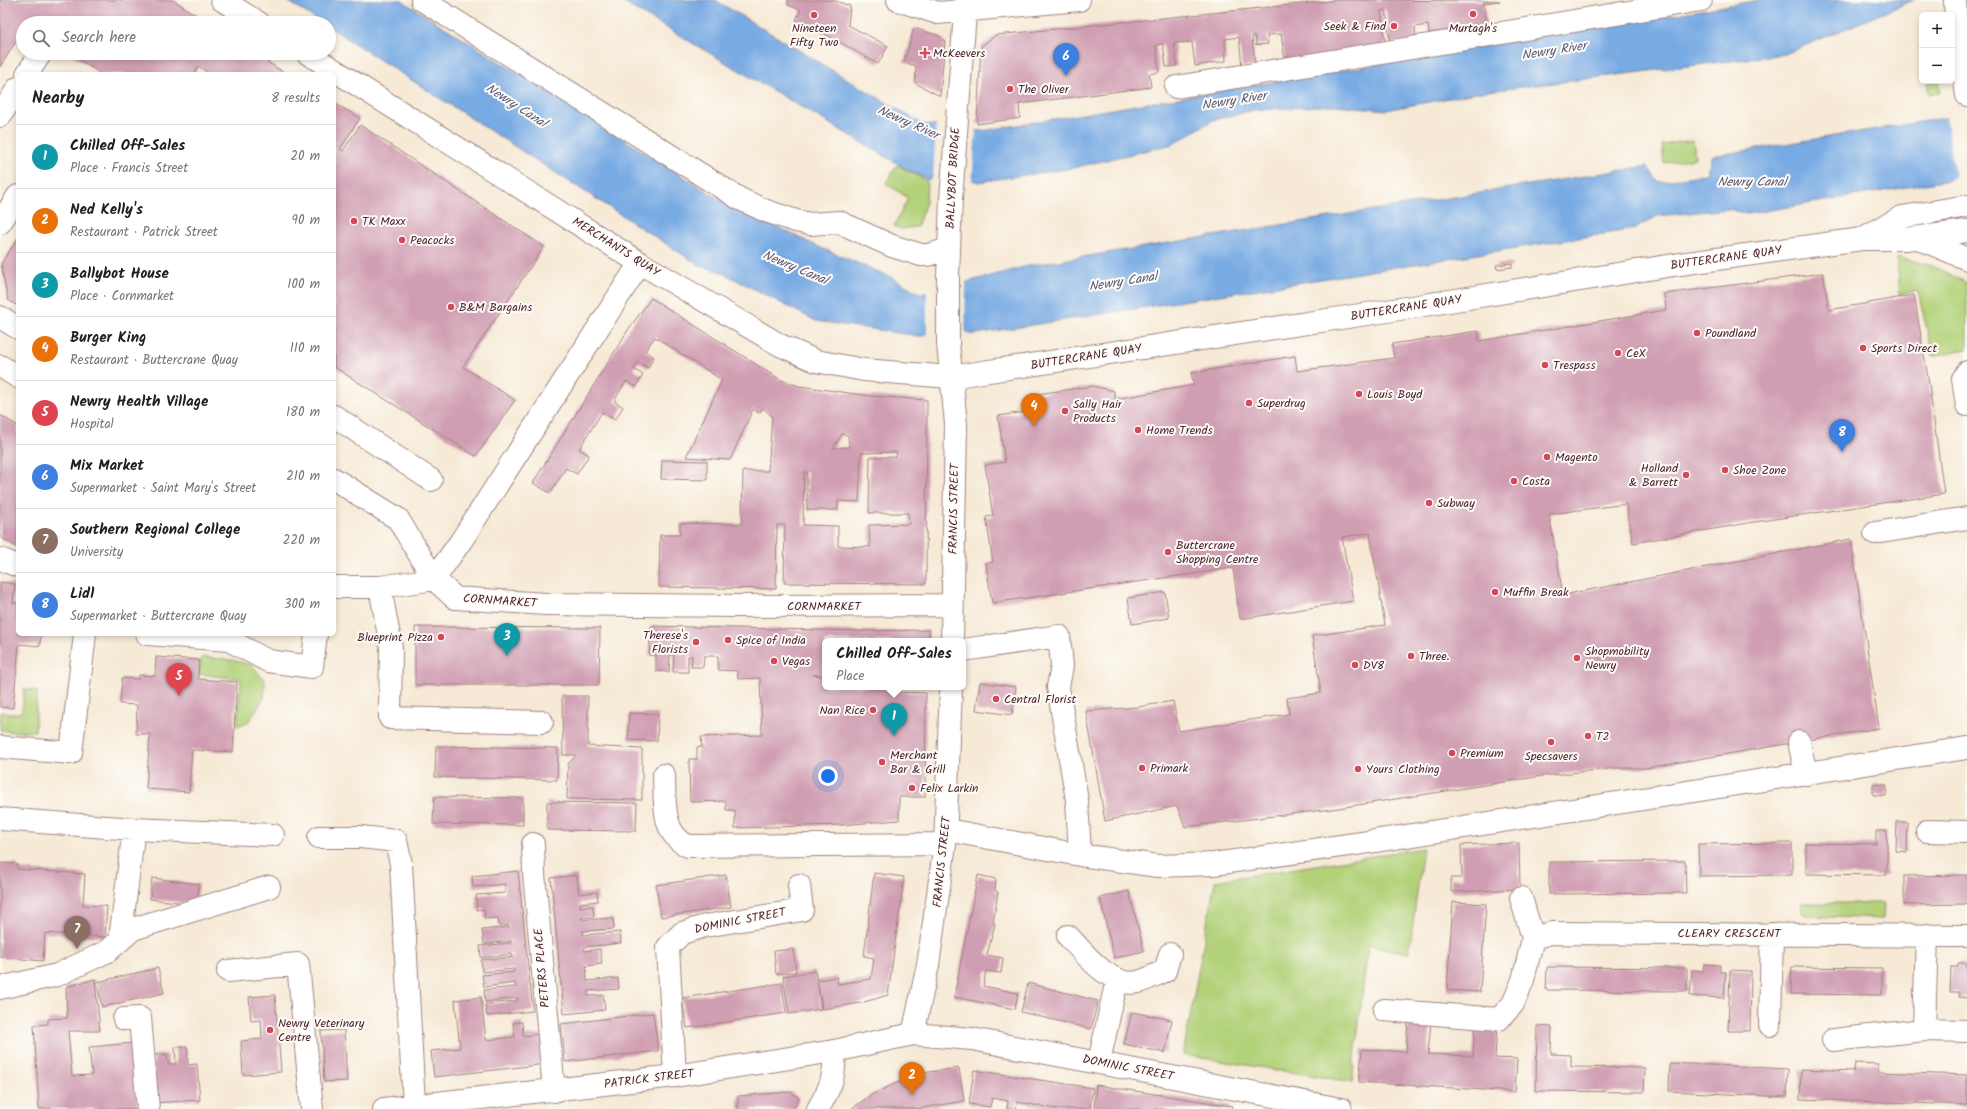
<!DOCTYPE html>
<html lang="en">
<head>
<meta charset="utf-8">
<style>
	body { margin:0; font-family:Kalam,sans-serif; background:#f2f2f2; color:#202124 }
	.controls { position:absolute; right:12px; top:12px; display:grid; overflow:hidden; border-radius:6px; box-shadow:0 2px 6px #0003 }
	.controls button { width:36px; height:36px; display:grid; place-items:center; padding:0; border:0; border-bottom:1px solid #e0e0e0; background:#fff; color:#202124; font:20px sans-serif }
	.you { position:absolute; left:828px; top:776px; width:14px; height:14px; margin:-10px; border:3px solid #fff; border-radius:50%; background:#1a73e8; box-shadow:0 0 0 6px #1a73e833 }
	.badge { display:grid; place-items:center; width:26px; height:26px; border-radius:50%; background:#111827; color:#fff; font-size:13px; font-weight:700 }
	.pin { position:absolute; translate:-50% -33px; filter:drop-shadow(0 1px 2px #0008) }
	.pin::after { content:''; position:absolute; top:21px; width:14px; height:12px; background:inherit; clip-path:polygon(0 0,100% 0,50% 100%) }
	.popup { position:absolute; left:822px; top:638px; width:144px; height:52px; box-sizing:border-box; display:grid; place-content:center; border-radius:6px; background:#fff; filter:drop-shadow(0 1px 3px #0005); font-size:13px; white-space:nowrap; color:#757577 }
	.popup b { font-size:15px; color:#202124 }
	.popup::after { content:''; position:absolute; left:50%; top:100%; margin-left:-8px; border:8px solid transparent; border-top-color:#fff }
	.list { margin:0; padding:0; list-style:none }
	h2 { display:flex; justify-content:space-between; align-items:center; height:52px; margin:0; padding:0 16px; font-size:17px }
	h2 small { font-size:13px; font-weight:400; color:#757577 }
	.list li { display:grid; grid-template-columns:26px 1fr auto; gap:12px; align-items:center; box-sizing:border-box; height:64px; padding:0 16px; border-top:1px solid #e0e0e0 }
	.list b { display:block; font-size:15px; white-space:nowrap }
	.list p { margin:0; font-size:13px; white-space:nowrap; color:#757577 }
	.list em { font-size:13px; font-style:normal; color:#757577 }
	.icon { flex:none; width:22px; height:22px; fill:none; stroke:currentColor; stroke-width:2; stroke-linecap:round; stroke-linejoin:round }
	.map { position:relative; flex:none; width:1967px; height:1109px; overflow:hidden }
	.search { position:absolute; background:#fff; box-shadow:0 2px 6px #0003; left:16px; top:16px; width:320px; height:44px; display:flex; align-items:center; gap:10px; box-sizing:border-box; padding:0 14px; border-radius:22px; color:#757577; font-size:15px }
	.panel { position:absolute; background:#fff; box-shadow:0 2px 6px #0003; left:16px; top:72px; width:320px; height:564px; border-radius:6px }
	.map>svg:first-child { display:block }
</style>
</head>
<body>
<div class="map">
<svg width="1967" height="1109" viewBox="0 0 1967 1109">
	<rect width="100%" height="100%" fill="#fdfcf7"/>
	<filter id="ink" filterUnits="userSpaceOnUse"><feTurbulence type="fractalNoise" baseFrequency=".025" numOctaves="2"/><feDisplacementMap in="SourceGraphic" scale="8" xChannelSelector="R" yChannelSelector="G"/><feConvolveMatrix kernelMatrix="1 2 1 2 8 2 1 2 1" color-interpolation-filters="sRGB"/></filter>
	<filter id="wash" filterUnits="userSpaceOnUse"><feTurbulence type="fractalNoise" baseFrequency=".012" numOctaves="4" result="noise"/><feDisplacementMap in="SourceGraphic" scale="16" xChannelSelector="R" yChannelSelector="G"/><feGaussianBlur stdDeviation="0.9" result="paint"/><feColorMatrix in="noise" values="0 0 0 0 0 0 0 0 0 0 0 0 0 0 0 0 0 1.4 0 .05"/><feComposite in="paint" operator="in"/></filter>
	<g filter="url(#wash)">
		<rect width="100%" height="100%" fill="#f6e9d5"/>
		<path fill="#b2d179" stroke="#7e7852" d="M1927,81h12l1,12 -11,1z
			M1693,140l2,18 -31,5 -2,-18z
			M897,165l30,16 -1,21 -9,25 -16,2 -7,-3 14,-28 -22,-15z
			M1897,257l35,9 35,17v66l-34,7 -15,-65 -18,3z
			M202,657l30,3 20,5 13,16 -1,17 -16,24 -11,4 4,-47 -43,-5z
			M24,689l13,2 -2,40 -21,1 -14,-2v-18l12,2 10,-2z
			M1423,848l-14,105 -41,-8 -16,137 -169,-27 32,-174z
			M1800,903h84l-1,16 -76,-3 -5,-3z"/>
		<path fill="#78aae3" stroke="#616487" d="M286,0h115l318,199 100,48 72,30 30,17 111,-29 615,-99 11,16 48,-8 6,-18 232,-38 10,-1 1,62 -208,35 -19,-5 -71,7 -22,13 -659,105 -57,2 -103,-15 -95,-49 -22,-7 -370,-238v-4h-7z
			M619,0h96l207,124 60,7 778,-131h154l-129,54 -304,38 -95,18 -50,-5 -82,5 -41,10 -40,24 -100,24 -95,14 -39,-14 -10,12 -17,-8z"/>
		<path fill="#f6e9d5" d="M1967,113v67l-26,3 14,-6 -9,-62z
			M936,124l40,4 -4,54 -33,-12 -6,9z
			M966,279l-1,52 6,5 -48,2 4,-4v-44z"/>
		<g id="blocks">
			<path fill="#d09eb2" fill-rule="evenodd" d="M0,0h173l35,23h-185v7l-23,37z
				M788,0h45l17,6 -2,19 40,21 -10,18 -56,-32 -26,-12 5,-10 -13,-5z
				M1340,0l160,1 -16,2 3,22 -58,8 -1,-8 -13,2 1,14 -26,2 -4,-33 -5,1 5,39 -101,11 -4,-27 -14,1 1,9 -12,1 -1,-9h-3l3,30 -13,1 -3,-30 -14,2 1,22 -31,5 -3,-24 -18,1 3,23 -11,1 -3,-23 -7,1 3,27 -10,2 2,13 -132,17 1,14 -43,6 4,-78 15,-11z
				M914,28l26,8 5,6 -5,54 -25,-13 1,-17 -12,-4z
				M69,53h184l33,21h-77l-10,-8 -5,8h-93z
				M334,103l26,15 -20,31 3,2 17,-26 184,122 -81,120 52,33 -39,56 -142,-89z
				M18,238v68l-10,-6 -7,-36z
				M1512,263v4l-15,2 -1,-4z
				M1823,273l6,37 85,-15 15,89 15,110 -190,28 -121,21 -7,-39 -77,10 14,81 288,-56 28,189 -233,40h-30l-74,8 -210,33 -147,18 -8,-21 -72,15 -19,-110 52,-4 35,-6 6,30 110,-17 -2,-16 34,-5 -9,-57 73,-11 -15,-92 -28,4 11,64 -113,18 -7,-51 -241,35 -6,-40 7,-1 -7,-45 7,-1 -8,-51 20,-3 -7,-46 34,-5 -2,-16 63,-9 21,5 1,8 79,-14 -3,-12 104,-17 2,15 97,-13 -2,-14 86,-13 1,10 187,-31 -2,-16z
				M651,298l130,82 18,6 71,10 57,4 -1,184 -142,-1 1,-58h-8l-1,64 -117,-2 1,-52h20v-12l62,1 1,-53h25l4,-55 -9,-8 -4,5 -6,-4 -23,51 -44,-3 36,-77 -67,-43 -10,14 9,6 -6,11 -10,-6 -4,7 9,6 -7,12 -10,-6 -12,20 9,6 -8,13 -13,-8 -23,37 10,6 -12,19 -11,-6 -16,25 -17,-10 95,-153zM842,434l6,1 1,12 -16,1zM897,452l-1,5h-26l-1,56h39l1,11 -40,1 1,22 -32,-1v-20l-35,-1 1,-53h3v38h31v-9l21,1 2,-49z
				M0,415l18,11v122l-18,-11z
				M662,460l45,1v19l-46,-1z
				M0,582l15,2 -2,19h5v31h23l-1,12 -21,-2 -6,64 -13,-1z
				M1165,592l4,26 -37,6 -4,-26z
				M651,626l209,5 69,-1v11h-104v34h-12l12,2v10h70v5l31,1 -1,104h-26v23l-58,5 -106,3v-18h-9v-9l-36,1 -1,-43h8v-12h5l-1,-10 61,-2 -2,-57 -22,1 -1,-8 -19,-1v-14h-14l-1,11h-12l1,-11h-4v16h-15l1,-18h-4l-1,18 -13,-1v-16h-7z
				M415,627l185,1 -1,57h-184z
				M156,657l43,3 -1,19 39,3 -4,70 -41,-2 -3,42 -43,-3 4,-55h-14l1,-29 -17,-1 2,-26 17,1v-4l16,1z
				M980,682l36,5 -4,28 -36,-5z
				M562,696h26v50l54,3v51l-75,-1 1,-35 8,-9h-13z
				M629,713l29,1 -1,27 -29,-1z
				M436,746l122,2 -1,32 -122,-3z
				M1873,784l14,1 -1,11 -13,-1z
				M434,797l89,1v27l-90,-1z
				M547,802l90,1 -1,28 -89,-1z
				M1897,822h11l-1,30 -11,-1z
				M1876,831h11v44l-81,-1v-31l70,1z
				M1519,843l1,46 -69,3v-14h11l-1,-33z
				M1792,843v32l-93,1 -1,-32z
				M1685,861l1,32 -137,1v-32z
				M0,863l17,1v5l68,5 -2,31 24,1 -2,31 -60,-4 -2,28 -43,-4z
				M518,871l15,140 -46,5 -2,-12 32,-3v-3l-32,4 -1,-12 32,-3 -1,-4 -31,4 -2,-12 32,-3v-3l-32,3 -1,-12 32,-3 -1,-3 -31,4 -1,-12 31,-3v-2l-27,3 -2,-14 27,-3 -1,-2 -9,1 -1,-8 -13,1 -1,-10 -7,1 -1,-15 29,-2v-9l-32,3 -1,-11z
				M874,873l30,4 -16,118 -27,8 -39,6 -4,-29 19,-3 1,7 33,-5 3,-21 -10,-2z
				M577,875l2,19 18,-2 1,9 -18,2v4l13,-1 1,11 -13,1 1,2 31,-2 1,11 -31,2v4l37,-3 1,11 -37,4v4l16,-2 2,15 -16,2 1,15 31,-3 1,11 -31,2v5l15,-1 2,15 -41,4 -13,-136z
				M726,875l5,32 -70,10 -5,-32z
				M978,875l18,4 -1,12 3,1 -5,31 2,1 -8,31 16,3 -2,15 -15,-2 -3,15 35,7 -3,16 -61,-12z
				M1967,875v29l-63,1v-29z
				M152,878l47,6 -2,20 -47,-5z
				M1129,891l15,60 -30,7 -14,-60z
				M1453,902l33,2 -6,88 -33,-2z
				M793,949l3,23 -20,2 -2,-23z
				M1958,963h9v35l-8,-1v-5h-9l1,-25h7z
				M1704,964l16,1v7h6l-2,26 -34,-2 2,-26 11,1z
				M1547,967l140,1v23l-141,-1z
				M1792,967l90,1v27l-91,-1z
				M158,968l6,25 -62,14 -5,-25z
				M1730,970l21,1 -1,60h-22z
				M815,971l6,38 -32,5 -6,-38z
				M95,979l5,52h-32l4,45 20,-1 -3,-28 44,-4 5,66h-99l-5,-84 14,-1v-5l19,-1 -1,-31z
				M782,983l4,30 -99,15 -5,-30z
				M1028,983l70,18 -7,28 -70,-17z
				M275,995l6,77 -38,3 -2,-34 21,-2 -1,-19 -10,1 -2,-24z
				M481,997l5,43 29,-3 -2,-14 9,-1 1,14 19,-2 4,30 -112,13 -3,-26 29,-3 -5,-48z
				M1132,1012l40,8 -7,33 -41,-9z
				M653,1013l5,38 -93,11 -4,-38z
				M1408,1021l23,1 -3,32 45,2 2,-30 22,2 -2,30 22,1 -2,33 -156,-10 3,-33 44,3z
				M1537,1026l15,1 -1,27 20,1v12l74,1 -1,24 -108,-1z
				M344,1030l3,51 -23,1 -3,-51z
				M175,1047h12l1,18 9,-1 3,36 -48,3 2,-48 13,-1 1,10h8z
				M1670,1063l118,6 -1,28 -118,-6z
				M1855,1063l23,1v8l89,3v30l-167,-6 1,-30 53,2z
				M959,1068l5,33 -47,8h-66l20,-14 21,-10 30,-12z
				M974,1070l119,18 -3,21h-33l-40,-7 -1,7h-9l1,-8 -16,-3 -2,9 -21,-3z
				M1096,1085l136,21 -1,3h-137z
				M791,1092l8,6 -5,11h-56v-13z"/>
		</g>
	</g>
	<g filter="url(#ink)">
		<use href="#blocks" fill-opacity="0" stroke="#a08480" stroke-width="1"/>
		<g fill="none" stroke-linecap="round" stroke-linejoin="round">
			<defs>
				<path id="minor" d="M422,0l318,199 26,12 30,10 14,3 29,-2 53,24 29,9h7l21,-6
					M898,0l40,13 141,-13
					M27,74l14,-21
					M1176,87l525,-87
					M0,116l18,-28
					M0,223l18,-27
					M640,263l-179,278 -27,38 21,19 91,6 191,2 214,-1
					M0,317l18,11
					M0,366l18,11
					M1967,372l-4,7 4,26
					M334,416l97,64
					M334,479l64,40 36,60 -54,8h-46
					M1875,533l92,-15
					M0,559l18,7
					M380,587l11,60 -1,71 152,4
					M147,634l82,6 39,21 44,6 4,-33
					M952,641l4,-217 -8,-80v-68l3,-77 15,-199
					M963,650l96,-14 3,30 -4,21 19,113 3,55
					M1799,742l7,32
					M0,747l71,6 14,-119
					M664,775c1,25 -3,59 24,71l257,-2
					M0,819l134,10
					M947,830l133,25 78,11 56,-2 148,-21 605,-95
					M1927,831l40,1
					M319,837h42l35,4 5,23 13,241
					M533,844l1,30 20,217
					M1068,936c16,17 43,52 70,46 9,-2 18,-8 27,-11l5,-17
					M1533,938l18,-5 416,3
					M120,940l14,-111 139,6
					M228,971l70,-7 14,145
					M0,988l57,-13 51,-24 25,-22 136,-42
					M1384,1010l115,9 14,-15 10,-24 10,-42 -12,-40
					M124,1019l16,-1 8,91
					M1770,1025l2,-91
					M1924,1030l3,-95
					M913,1034l15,-69 17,-121 6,-157
					M1833,1040l91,-10 43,1
					M1099,1062l18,-83
					M675,1076l-7,-129 14,-14 23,-7 97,-16 -3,-25
					M818,1109c12,-21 18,-33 16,-58"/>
				<path id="major" d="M222,0l37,23
					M1955,0l1,24 11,71
					M307,53l333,210 140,82 36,16 48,9 86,7 437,-66 293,-47 182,-25h44l61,-8
					M1863,238l39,-21 65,-11
					M1918,238l49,21
					M384,1109l291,-33 159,-25 79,-17 59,5 369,70"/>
			</defs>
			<use href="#minor" stroke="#a08480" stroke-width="24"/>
			<use href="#major" stroke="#a08480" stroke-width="24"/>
			<use href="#minor" stroke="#fff" stroke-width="22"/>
			<use href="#major" stroke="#fff" stroke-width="22"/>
		</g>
	</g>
	<g fill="#d1495b" stroke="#fdfcf7" stroke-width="1.5">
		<circle cx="1473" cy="14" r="4"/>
		<circle cx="814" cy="15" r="4"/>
		<circle cx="1394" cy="26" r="4"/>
		<path d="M923 47h4v4h4v4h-4v4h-4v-4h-4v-4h4z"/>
		<circle cx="1010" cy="89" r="4"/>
		<circle cx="354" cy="221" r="4"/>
		<circle cx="402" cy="240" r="4"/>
		<circle cx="451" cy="307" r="4"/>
		<circle cx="1697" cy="333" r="4"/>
		<circle cx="1863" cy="348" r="4"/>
		<circle cx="1618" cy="353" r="4"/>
		<circle cx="1545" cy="365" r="4"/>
		<circle cx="1359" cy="394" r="4"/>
		<circle cx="1249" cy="403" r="4"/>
		<circle cx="1065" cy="411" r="4"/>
		<circle cx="1138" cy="430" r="4"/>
		<circle cx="1547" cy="457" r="4"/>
		<circle cx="1725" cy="470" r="4"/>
		<circle cx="1686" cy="475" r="4"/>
		<circle cx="1514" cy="481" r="4"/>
		<circle cx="1429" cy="503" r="4"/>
		<circle cx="1168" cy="552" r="4"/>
		<circle cx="1495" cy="592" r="4"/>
		<circle cx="441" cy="637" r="4"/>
		<circle cx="728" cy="640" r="4"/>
		<circle cx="696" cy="642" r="4"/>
		<circle cx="1411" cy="656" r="4"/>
		<circle cx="1577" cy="658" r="4"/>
		<circle cx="774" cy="661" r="4"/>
		<circle cx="1355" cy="665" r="4"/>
		<circle cx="996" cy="699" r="4"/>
		<circle cx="873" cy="710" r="4"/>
		<circle cx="1588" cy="736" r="4"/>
		<circle cx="1551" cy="742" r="4"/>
		<circle cx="1452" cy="753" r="4"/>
		<circle cx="882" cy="762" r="4"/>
		<circle cx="1142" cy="768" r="4"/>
		<circle cx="1358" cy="769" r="4"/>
		<circle cx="912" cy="788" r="4"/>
		<circle cx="270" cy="1030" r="4"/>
	</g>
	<g text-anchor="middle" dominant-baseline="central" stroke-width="4" stroke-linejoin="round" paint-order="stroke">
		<g font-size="12" fill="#4a1f2b" stroke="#fdfcf7" text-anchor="start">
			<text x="1386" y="26" text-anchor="end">Seek &amp; Find</text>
			<text x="814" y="28" text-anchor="middle">Nineteen<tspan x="814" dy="14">Fifty Two</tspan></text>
			<text x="1473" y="28" text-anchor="middle">Murtagh's</text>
			<text x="933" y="53">McKeevers</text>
			<text x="1018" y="89">The Oliver</text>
			<text x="362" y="221">TK Maxx</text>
			<text x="410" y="240">Peacocks</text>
			<text x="459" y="307">B&amp;M Bargains</text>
			<text x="1705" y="333">Poundland</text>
			<text x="1871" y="348">Sports Direct</text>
			<text x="1626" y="353">CeX</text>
			<text x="1553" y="365">Trespass</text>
			<text x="1367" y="394">Louis Boyd</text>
			<text x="1257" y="403">Superdrug</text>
			<text x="1073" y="404">Sally Hair<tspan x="1073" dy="14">Products</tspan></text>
			<text x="1146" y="430">Home Trends</text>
			<text x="1555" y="457">Magento</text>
			<text x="1678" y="468" text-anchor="end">Holland<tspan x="1678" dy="14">&amp; Barrett</tspan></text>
			<text x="1733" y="470">Shoe Zone</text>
			<text x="1522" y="481">Costa</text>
			<text x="1437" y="503">Subway</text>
			<text x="1176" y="545">Buttercrane<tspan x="1176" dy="14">Shopping Centre</tspan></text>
			<text x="1503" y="592">Muffin Break</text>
			<text x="688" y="635" text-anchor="end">Therese's<tspan x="688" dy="14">Florists</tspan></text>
			<text x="433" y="637" text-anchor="end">Blueprint Pizza</text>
			<text x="736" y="640">Spice of India</text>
			<text x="1585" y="651">Shopmobility<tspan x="1585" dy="14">Newry</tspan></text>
			<text x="1419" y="656">Three.</text>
			<text x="782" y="661">Vegas</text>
			<text x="1363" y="665">DV8</text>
			<text x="1004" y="699">Central Florist</text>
			<text x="865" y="710" text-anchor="end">Nan Rice</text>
			<text x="1596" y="736">T2</text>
			<text x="1460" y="753">Premium</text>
			<text x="890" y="755">Merchant<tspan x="890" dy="14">Bar &amp; Grill</tspan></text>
			<text x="1551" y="756" text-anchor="middle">Specsavers</text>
			<text x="1150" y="768">Primark</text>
			<text x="1366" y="769">Yours Clothing</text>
			<text x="920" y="788">Felix Larkin</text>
			<text x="278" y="1023">Newry Veterinary<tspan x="278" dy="14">Centre</tspan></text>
		</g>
		<g font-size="12" fill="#4a1f2b" stroke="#fdfcf7">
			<text transform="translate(953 178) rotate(-87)">BALLYBOT BRIDGE</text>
			<text transform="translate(616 247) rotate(32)">MERCHANTS QUAY</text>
			<text transform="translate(1726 258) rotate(-8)">BUTTERCRANE QUAY</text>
			<text transform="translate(1406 308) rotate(-9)">BUTTERCRANE QUAY</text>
			<text transform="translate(1086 357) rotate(-9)">BUTTERCRANE QUAY</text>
			<text transform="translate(954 509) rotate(-89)">FRANCIS STREET</text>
			<text transform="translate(500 601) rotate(4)">CORNMARKET</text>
			<text x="824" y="606">CORNMARKET</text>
			<text transform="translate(942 862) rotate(-84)">FRANCIS STREET</text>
			<text transform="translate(740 921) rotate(-11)">DOMINIC STREET</text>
			<text x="1729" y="933">CLEARY CRESCENT</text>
			<text transform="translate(542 968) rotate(-95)">PETERS PLACE</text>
			<text transform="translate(1128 1068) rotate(11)">DOMINIC STREET</text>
			<text transform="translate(649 1079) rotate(-7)">PATRICK STREET</text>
		</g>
		<g font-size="13" font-style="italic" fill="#5c5775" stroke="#fdfcf7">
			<text transform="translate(1554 51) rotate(-9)">Newry River</text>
			<text transform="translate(1234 101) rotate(-9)">Newry River</text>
			<text transform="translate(516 106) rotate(33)">Newry Canal</text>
			<text transform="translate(908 123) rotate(24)">Newry River</text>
			<text x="1752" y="182">Newry Canal</text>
			<text transform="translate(795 268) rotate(23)">Newry Canal</text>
			<text transform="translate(1123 282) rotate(-9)">Newry Canal</text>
		</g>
	</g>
</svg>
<div class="controls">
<button>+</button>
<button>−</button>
</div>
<div class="you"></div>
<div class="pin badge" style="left:894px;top:736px;background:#0f9aa8">1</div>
<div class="popup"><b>Chilled Off-Sales</b>Place</div>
<div class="pin badge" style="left:912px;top:1095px;background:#e8710a">2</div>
<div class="pin badge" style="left:507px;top:656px;background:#0f9aa8">3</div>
<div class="pin badge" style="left:1034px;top:426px;background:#e8710a">4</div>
<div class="pin badge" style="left:179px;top:696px;background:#e0444e">5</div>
<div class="pin badge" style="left:1066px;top:76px;background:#3f7fe0">6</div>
<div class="pin badge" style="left:77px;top:949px;background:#8d6e63">7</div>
<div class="pin badge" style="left:1842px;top:452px;background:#3f7fe0">8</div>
<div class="search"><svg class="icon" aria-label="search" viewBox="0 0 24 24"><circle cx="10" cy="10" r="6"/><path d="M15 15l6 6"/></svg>Search here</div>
<section class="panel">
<h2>Nearby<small>8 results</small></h2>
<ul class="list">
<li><span class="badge" style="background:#0f9aa8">1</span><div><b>Chilled Off-Sales</b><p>Place · Francis Street</p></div><em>20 m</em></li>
<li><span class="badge" style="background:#e8710a">2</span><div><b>Ned Kelly's</b><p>Restaurant · Patrick Street</p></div><em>90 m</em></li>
<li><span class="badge" style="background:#0f9aa8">3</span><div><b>Ballybot House</b><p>Place · Cornmarket</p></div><em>100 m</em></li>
<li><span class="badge" style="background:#e8710a">4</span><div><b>Burger King</b><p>Restaurant · Buttercrane Quay</p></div><em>110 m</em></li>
<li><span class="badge" style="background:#e0444e">5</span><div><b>Newry Health Village</b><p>Hospital</p></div><em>180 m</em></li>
<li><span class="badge" style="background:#3f7fe0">6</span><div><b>Mix Market</b><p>Supermarket · Saint Mary's Street</p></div><em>210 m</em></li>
<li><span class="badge" style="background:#8d6e63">7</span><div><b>Southern Regional College</b><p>University</p></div><em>220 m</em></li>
<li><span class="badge" style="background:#3f7fe0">8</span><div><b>Lidl</b><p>Supermarket · Buttercrane Quay</p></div><em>300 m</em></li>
</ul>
</section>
</div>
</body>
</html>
